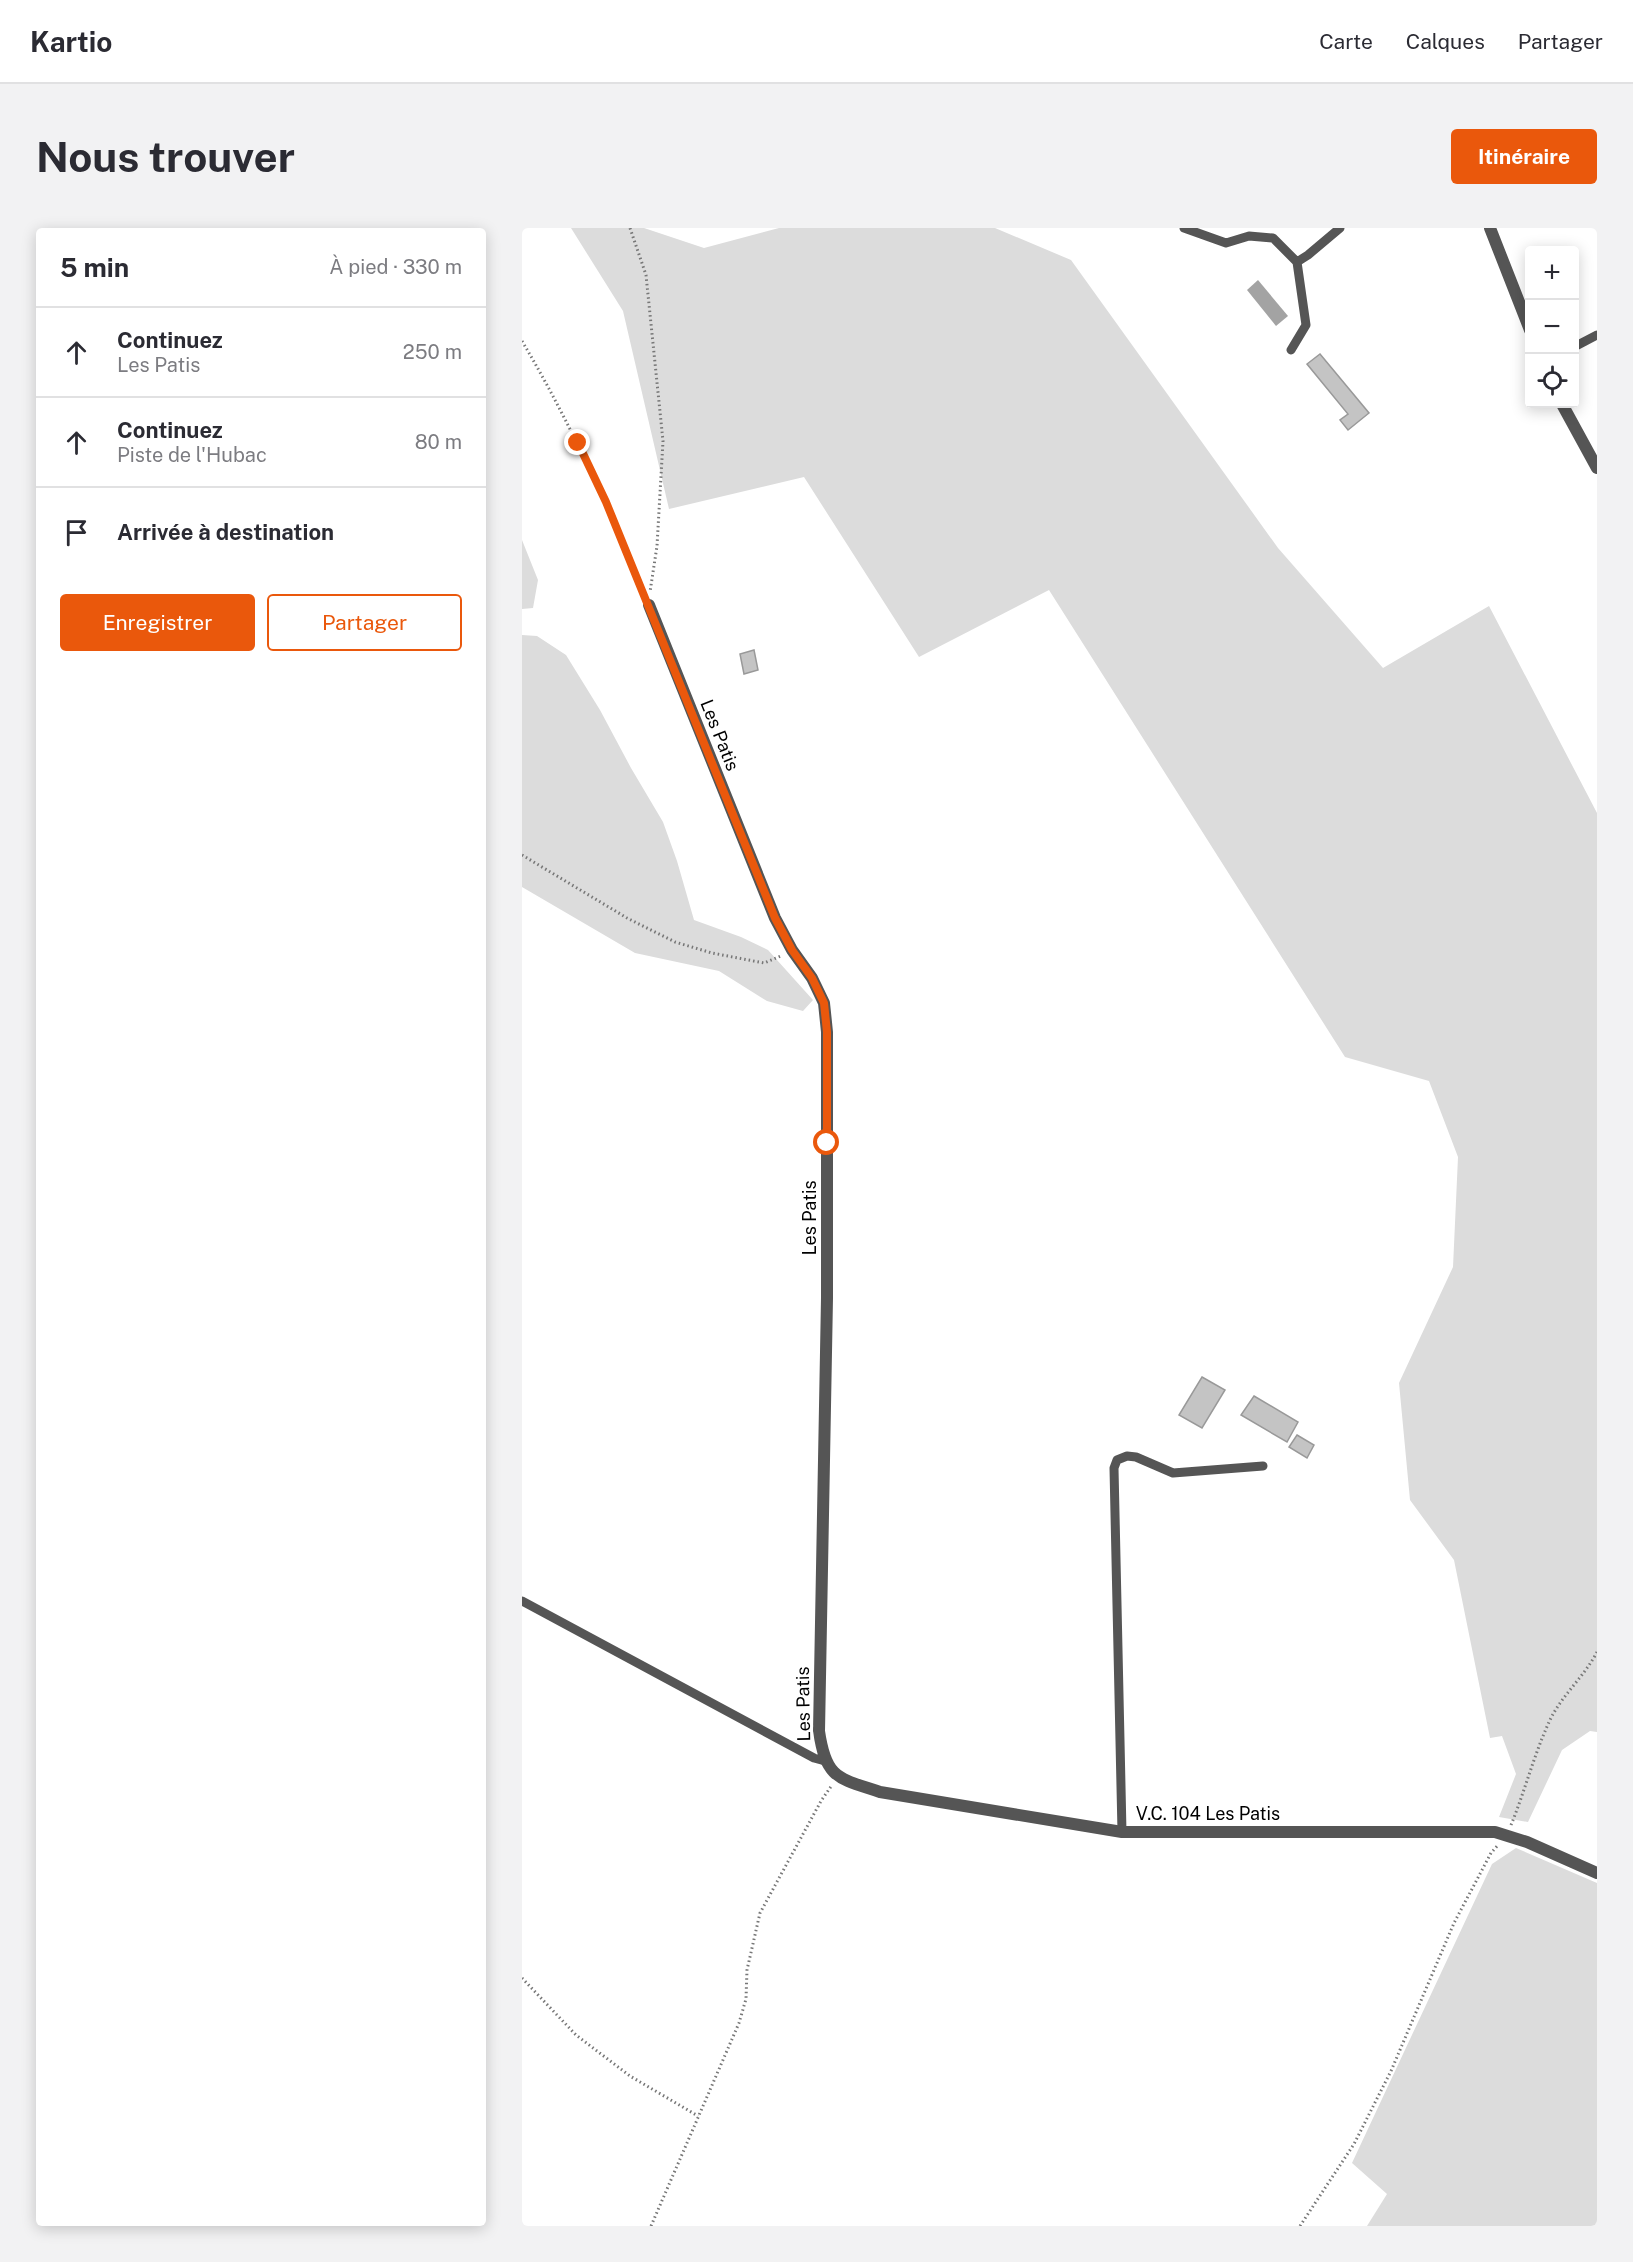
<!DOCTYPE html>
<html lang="fr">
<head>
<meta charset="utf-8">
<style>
	body { margin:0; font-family:"Public Sans",sans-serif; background:#f2f2f3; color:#2b2b33 }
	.controls { position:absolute; right:18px; top:18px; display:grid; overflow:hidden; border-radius:6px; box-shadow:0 3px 15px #0003 }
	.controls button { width:54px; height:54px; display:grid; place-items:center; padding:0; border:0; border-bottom:2px solid #e1e1e2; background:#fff; color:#2b2b33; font:30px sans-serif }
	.stop { position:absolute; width:18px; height:18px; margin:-14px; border:4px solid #ea580c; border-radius:50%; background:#fff }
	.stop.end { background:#ea580c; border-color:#fff; box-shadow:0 2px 6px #0008 }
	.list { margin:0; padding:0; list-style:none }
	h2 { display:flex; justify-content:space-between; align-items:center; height:78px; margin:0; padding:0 24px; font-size:26px }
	h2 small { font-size:20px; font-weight:400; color:#7c7c81 }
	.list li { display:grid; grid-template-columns:39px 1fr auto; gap:18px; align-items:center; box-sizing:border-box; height:90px; padding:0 24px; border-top:2px solid #e1e1e2 }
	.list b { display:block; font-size:22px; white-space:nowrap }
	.list p { margin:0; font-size:20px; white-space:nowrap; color:#7c7c81 }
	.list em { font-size:20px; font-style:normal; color:#7c7c81 }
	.actions { display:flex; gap:12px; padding:18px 24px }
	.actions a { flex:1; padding:14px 0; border:2px solid #ea580c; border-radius:6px; text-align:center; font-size:21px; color:#ea580c }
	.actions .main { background:#ea580c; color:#fff }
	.icon { flex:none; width:33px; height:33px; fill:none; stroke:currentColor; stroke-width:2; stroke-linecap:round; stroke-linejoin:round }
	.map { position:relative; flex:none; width:1075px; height:1998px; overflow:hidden; border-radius:6px }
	header { display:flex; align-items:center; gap:36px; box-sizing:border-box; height:84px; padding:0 30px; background:#fff; border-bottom:2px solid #e1e1e2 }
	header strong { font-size:28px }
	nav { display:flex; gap:33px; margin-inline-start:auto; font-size:21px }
	.intro { display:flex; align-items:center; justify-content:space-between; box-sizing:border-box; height:144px; padding:0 36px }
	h1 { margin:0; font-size:42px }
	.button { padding:15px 27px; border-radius:6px; background:#ea580c; color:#fff; font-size:21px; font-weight:700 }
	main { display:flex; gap:36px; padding:0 36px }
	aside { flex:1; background:#fff; border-radius:6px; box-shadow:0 3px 15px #0003 }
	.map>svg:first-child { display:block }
</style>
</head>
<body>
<header>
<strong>Kartio</strong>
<nav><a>Carte</a><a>Calques</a><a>Partager</a></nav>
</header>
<div class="intro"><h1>Nous trouver</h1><a class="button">Itinéraire</a></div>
<main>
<aside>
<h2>5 min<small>À pied · 330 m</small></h2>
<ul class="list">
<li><svg class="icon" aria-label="ahead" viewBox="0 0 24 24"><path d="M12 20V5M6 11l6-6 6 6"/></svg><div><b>Continuez</b><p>Les Patis</p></div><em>250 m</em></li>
<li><svg class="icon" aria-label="ahead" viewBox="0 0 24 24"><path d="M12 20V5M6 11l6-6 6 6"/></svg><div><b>Continuez</b><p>Piste de l'Hubac</p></div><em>80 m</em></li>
<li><svg class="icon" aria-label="arrive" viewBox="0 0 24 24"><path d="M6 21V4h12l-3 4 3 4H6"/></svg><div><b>Arrivée à destination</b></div></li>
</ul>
<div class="actions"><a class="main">Enregistrer</a><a>Partager</a></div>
</aside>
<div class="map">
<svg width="1075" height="1998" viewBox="0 0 1075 1998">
	<rect width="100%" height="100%" fill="#fff"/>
	<path fill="#dcdcdc" d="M49,0h73l60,20 75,-20h216l76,32 207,288 105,120 106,-62 108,207v919l-7,-1 -28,19 -34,72 -29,-5 17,-43 -14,-38 -12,2 -36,-178 -44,-60 -11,-117 54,-116 5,-110 -29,-76 -84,-24 -296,-467 -130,67 -115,-180 -135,32 -46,-198z
		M0,312l16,40 -5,28 -11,1z
		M0,407l15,1 29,19 34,55 31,58 32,54 14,39 17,59 47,17 27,13 45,50 -10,11 -36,-10 -48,-30 -84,-18 -113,-66z
		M994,1620l81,35v343h-230l20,-32 -35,-31 140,-299z"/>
	<path fill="#a3a3a3" d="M736,52l30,36 -12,10 -29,-36z"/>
	<path fill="#c4c4c4" stroke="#999" stroke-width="1.5" d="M798,126l49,59 -21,17 -8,-10 8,-6 -41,-50z
		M232,422l4,20 -14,4 -4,-20z
		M680,1149l23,13 -23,38 -23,-13z
		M732,1168l44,26 -11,20 -46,-27z
		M775,1207l17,10 -7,13 -18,-11z"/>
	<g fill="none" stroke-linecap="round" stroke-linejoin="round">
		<path stroke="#777" stroke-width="3" stroke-dasharray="1.5 3" stroke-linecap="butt" d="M108,0l16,47 17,166 -6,105 -7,46
			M0,113c48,81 86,165 121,252
			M0,627l105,63 48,24 37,11 52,10 17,-7
			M989,1597c14,-34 23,-71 39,-105 12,-25 34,-43 47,-68
			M0,1750l54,57 54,41 68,40
			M129,1998l88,-203 7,-24 1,-29 13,-57 61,-112 11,-16
			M778,1998l54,-82 37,-73 63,-148 37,-70 7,-8"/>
		<path stroke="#555" stroke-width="9" d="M662,0l42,15 23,-7 24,2 24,24 11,-7 32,-27
			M1052,119l23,-12
			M769,122l15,-25 -9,-63
			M0,1373l292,157 11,3
			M600,1604l-8,-364 3,-8 10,-4 9,1 37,16 90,-7"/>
		<path stroke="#555" stroke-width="12" d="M968,0l40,102
			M1040,176l35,64
			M127,377l126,313 17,32 20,28 12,25 3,29v266l-8,433c7,48 19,47 61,61l242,40h373l32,10 70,31"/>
	</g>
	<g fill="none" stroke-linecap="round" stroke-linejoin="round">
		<path stroke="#ea580c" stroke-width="8" d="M56,215l28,59 169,416 17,32 20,28 12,25 3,29v111"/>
	</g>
	<g text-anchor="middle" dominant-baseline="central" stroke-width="6" stroke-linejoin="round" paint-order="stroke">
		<g font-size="18" fill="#000" stroke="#fff">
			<text transform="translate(198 507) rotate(68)">Les Patis</text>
			<text transform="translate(287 990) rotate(-90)">Les Patis</text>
			<text transform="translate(281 1476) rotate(-91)">Les Patis</text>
			<text x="686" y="1585">V.C. 104 Les Patis</text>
		</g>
	</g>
</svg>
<div class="controls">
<button>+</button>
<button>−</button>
<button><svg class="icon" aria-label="locate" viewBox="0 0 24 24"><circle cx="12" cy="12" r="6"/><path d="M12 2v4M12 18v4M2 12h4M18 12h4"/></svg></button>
</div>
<div class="stop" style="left:305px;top:915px"></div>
<div class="stop end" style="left:56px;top:215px"></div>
</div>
</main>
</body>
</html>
